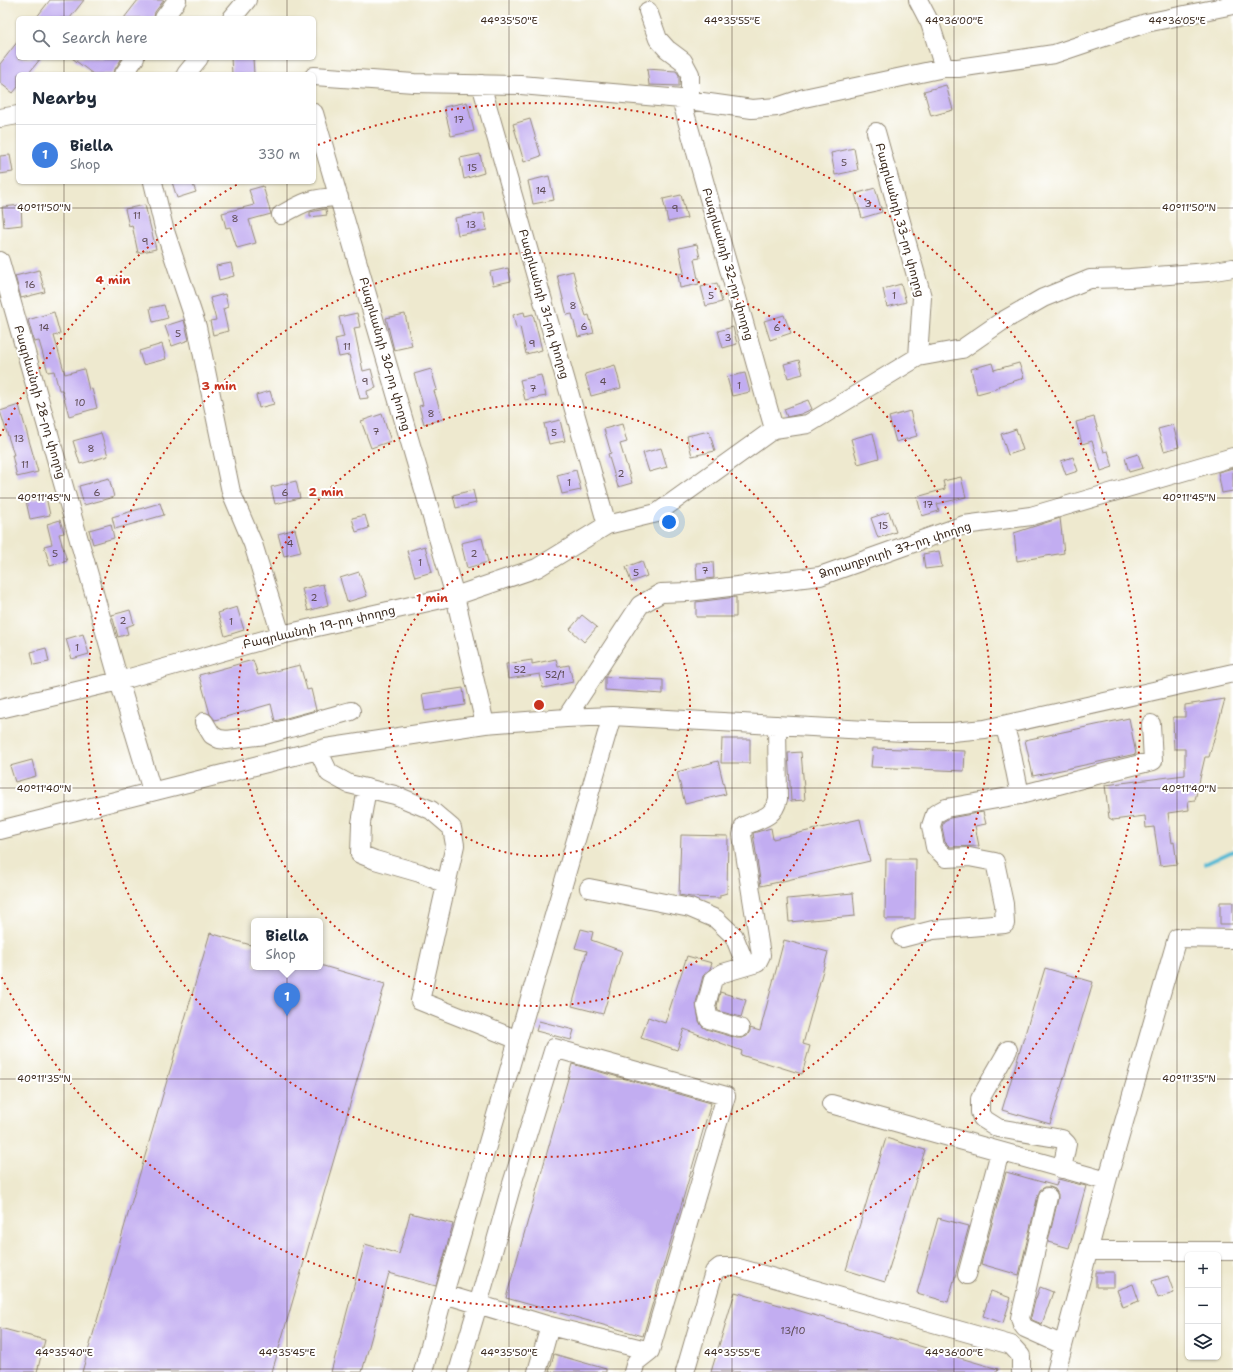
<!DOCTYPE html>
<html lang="en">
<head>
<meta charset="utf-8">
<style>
	body { margin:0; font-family:"Shantell Sans","Noto Sans Armenian",sans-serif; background:#f6f6f7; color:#1f2937 }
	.controls { position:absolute; right:12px; bottom:12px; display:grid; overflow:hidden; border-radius:6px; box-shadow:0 1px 3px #0004 }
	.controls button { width:36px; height:36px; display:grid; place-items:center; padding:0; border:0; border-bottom:1px solid #e0e1e3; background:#fff; color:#1f2937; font:20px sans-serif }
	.you { position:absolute; left:669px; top:522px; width:14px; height:14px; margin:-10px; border:3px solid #fff; border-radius:50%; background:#1a73e8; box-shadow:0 0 0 6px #1a73e833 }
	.badge { display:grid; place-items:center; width:26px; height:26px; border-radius:50%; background:#c8321e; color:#fff; font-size:13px; font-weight:700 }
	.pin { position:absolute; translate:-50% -33px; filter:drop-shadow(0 1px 2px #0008) }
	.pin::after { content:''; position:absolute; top:21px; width:14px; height:12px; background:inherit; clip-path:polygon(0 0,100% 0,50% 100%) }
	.popup { position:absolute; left:251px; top:918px; width:72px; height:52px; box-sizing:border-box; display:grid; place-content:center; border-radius:6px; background:#fff; filter:drop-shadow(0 1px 3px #0005); font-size:13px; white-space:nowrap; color:#747a83 }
	.popup b { font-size:15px; color:#1f2937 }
	.popup::after { content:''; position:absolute; left:50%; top:100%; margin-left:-8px; border:8px solid transparent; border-top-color:#fff }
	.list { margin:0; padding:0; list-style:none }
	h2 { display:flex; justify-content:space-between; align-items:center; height:52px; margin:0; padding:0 16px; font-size:17px }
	h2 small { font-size:13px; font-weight:400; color:#747a83 }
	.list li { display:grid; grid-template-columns:26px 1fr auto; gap:12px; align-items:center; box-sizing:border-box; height:60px; padding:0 16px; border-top:1px solid #e0e1e3 }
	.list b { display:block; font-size:15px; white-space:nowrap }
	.list p { margin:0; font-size:13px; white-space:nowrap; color:#747a83 }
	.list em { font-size:13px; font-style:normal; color:#747a83 }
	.icon { flex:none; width:22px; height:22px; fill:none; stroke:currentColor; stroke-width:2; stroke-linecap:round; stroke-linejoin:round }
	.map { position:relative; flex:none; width:1233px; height:1372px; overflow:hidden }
	.search { position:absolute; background:#fff; box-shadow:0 1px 3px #0004; left:16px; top:16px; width:300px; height:44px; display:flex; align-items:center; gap:10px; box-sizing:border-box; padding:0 14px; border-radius:6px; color:#747a83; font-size:15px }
	.panel { position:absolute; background:#fff; box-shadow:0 1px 3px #0004; left:16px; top:72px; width:300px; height:112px; border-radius:6px }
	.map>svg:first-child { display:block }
</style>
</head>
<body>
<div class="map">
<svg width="1233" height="1372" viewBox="0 0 1233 1372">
	<rect width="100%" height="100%" fill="#fff"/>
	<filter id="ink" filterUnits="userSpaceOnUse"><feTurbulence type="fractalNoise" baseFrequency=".025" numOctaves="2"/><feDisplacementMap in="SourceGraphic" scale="8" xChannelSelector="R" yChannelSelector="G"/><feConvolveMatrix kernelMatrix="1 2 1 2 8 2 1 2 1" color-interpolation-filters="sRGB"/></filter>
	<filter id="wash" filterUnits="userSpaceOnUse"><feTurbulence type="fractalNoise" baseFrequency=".012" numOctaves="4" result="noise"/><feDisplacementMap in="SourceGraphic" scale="16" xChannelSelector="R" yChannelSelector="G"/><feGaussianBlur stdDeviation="0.9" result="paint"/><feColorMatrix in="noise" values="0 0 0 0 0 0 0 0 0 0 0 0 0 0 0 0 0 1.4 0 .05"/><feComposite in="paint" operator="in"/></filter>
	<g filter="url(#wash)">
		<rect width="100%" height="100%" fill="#eee9cf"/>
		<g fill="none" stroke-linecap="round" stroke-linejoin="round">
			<path stroke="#56bad4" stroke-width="4" d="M1205,864l28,-13"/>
		</g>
		<g id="blocks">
			<path fill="#c2adf1" d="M50,0h34l-14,18h-34z
				M138,0h26l-9,12 -1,6h-30z
				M18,41v17h23l-13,16h-10v13l-5,6 -13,-10v-19z
				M72,58h50l-10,16h-19z
				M231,58h22l1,16h-22z
				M647,69l29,2 3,4v11l-30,-1z
				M946,85l7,25 -22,6 -7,-25z
				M467,102l7,29 -23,5 -7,-29z
				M530,119l11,37 -17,6 -11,-38z
				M854,148l4,22 -23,5 -4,-22z
				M480,154l4,19 -20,6 -4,-21z
				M10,155l3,17 -13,2v-18z
				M549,176l5,24 -21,4 -5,-23z
				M172,182h20l4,10 -19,6z
				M263,186l8,28 -22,6 7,23 -19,5 -7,-21 -4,1 -4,-15 32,-8 -5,-15z
				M875,188l7,24 -20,6 -7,-24z
				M681,195l6,23 -19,4 -5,-23z
				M21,205l1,20 -18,2 -2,-20z
				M145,205l11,44 -18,4 -6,-28 -3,1 -4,-17z
				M326,209l1,6 -17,2v-5z
				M484,213l3,17 -29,5 -3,-17z
				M697,244l3,14 -6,1 5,25 -19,4 -2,-14 6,-1 -5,-25z
				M231,263l3,13 -15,4 -3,-14z
				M508,268l3,13 -18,4 -3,-13z
				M39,270l6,22 -24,6 -6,-22z
				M573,271l6,24 7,21 3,-1 5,18 -16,4 -6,-23 -5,1 -10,-40z
				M717,283l5,19 -16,4 -5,-19z
				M901,284l5,18 -19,5 -4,-18z
				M225,294l3,13 -5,2 5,22 -15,4 -3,-14 6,-1 -6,-22z
				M164,305l4,13 -15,4 -3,-14z
				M54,312l6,22 -6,2 11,38 19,-5 5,21 3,-1 5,19 -28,8 -7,-26h-3l-5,-19 -6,1 -9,-31 -5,1 -6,-22z
				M524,312l1,4 8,-2 9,36 -16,4 -6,-27 -4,1 -3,-13z
				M357,313l3,14 -6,1 9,43 8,-2 5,19 -9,3 1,7 -8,1 -11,-44 -10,2 -4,-18 9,-2 -5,-20z
				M405,314l7,32 -18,4 -8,-32z
				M784,315l7,18 -21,7 -6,-19z
				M184,320l5,20 -17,6 -7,-20z
				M733,327l4,17 -14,4 -5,-17z
				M162,344l4,15 -23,6 -4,-14z
				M799,360l4,14 -15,4 -4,-14z
				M992,363l2,7 25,-7 5,15 -26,8 1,2 -22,6 -6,-25z
				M615,365l6,23 -30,8 -6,-22z
				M431,369l6,21 -3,1 9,28 -19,5 -5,-18 4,-1 -9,-31z
				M745,373l5,19 -18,4 -5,-19z
				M541,375l5,21 -21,4 -5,-20z
				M270,391l4,13 -15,4 -3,-13z
				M808,400l4,9 -11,5 -14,3 -3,-8z
				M19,405l19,67 -21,5 -5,-22h2l-14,-44z
				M910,411l7,25 -21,6 -7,-25z
				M382,414l9,27 -20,7 -10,-27z
				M1094,417l10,35 4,-1 5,16 -12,4 -9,-30 -10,3 -6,-22z
				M560,420l5,21 -16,3 -5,-20z
				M622,424l5,18 -7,2 12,39 -14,4 -10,-33 3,-1 -7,-24z
				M1173,425l6,22 -15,4 -6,-22z
				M1016,429l7,21 -15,5 -7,-21z
				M709,431l6,20 -23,5 -5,-20z
				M101,433l7,23 -28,8 -7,-23z
				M873,433l6,25 -21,6 -7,-25z
				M661,448l6,19 -18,5 -6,-19z
				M1138,454l5,14 -14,4 -4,-14z
				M1073,457l5,14 -12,4 -5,-14z
				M1233,468v23l-11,2 -4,-21z
				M576,470l5,20 -19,4 -5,-19z
				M961,477l5,20 -29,7 2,7 -17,5 -5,-19 28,-8 -2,-8z
				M109,478l5,19 -30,8 -5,-19z
				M296,481l4,17 -25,6 -4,-17z
				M473,490l3,13 -20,5 -3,-13z
				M46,497l4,18 -20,4 -4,-18z
				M160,503l4,12 -49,14 -3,-12z
				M889,512l7,20 -18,6 -7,-20z
				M365,515l4,13 -13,4 -4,-14z
				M1060,518l4,35 -47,8 -3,-28z
				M60,520l4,13 -5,1 8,27 -17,5 -6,-20 8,-2 -5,-20z
				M111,524l3,14 -21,6 -4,-14z
				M295,529l6,23 -17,4 -6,-22z
				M482,538l6,24 -21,6 -6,-25z
				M425,546l7,26 -17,5 -8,-26z
				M939,551l3,16 -17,2 -2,-15z
				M642,561l5,15 -16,6 -5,-15z
				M713,562l1,16 -17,2 -1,-17z
				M359,572l8,24 -20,6 -7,-24z
				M323,584l5,21 -20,6 -6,-22z
				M736,597v20h-40v-15z
				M237,607l7,23 -19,6 -7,-23z
				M130,610l4,14 -8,3 2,7 -10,3 -6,-22z
				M582,615l15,12 -13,15 -14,-13z
				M83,634l6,20 -17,5 -6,-20z
				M46,648l3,14 -15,3 -3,-13z
				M556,659l2,8 11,-2 4,17 -30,6 -3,-14 -32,5 -2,-15 26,-4v4z
				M253,660l5,15 42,-10 7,25 4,-1 5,21 -41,11 -4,-17 -56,16 -5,-6 -11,-39z
				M605,677l58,3v14l-58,-4z
				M463,688l2,17 -40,6 -3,-17z
				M1225,699l-16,58h-4l-10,43 -7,1 1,9 -21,3 4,30 2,-1 3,22 -17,2 -6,-39 -8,1 -1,-12 -32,4 -4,-2 -4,-33 80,-10v-26h-11l-1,-32h12v-12z
				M1129,718l7,36 -103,22 -8,-36z
				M722,739h28v24h-29z
				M873,748l92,3 -1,20 -93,-4z
				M801,752l4,48 -14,1 -3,-48z
				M32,760l4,16 -21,6 -5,-16z
				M718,761l8,33 -41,10 -8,-32z
				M983,812l3,12 -11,2 4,20 -29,1 -5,-5 -3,-15 2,-6 6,-3z
				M860,819l10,42 -109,25 -8,-53 18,-5 2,11z
				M681,835l47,1 -1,57 -7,2v3l-29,-1 -12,-2z
				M886,859h30l-1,60h-30z
				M853,893l2,23 -66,6 -2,-23z
				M1220,902h13v22h-13z
				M581,929l12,3 -2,8 31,11 -19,63 -31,-8 15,-55 -12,-3z
				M210,933l44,13v21h66v-2l65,19 -113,388h-190z
				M784,940l44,12 -25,92 7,2 -8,28 -61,-19 1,-4 -58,-22 -7,21 -36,-12 7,-21 17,6 22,-67 25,7 -2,6 -7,7 -7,27 3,18 3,5 4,3 31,9h5l5,-2 3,-5v-3l10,3z
				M1045,968l48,14 -43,142 -48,-14z
				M720,992l26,8 -5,17 -23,-6 -1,-5z
				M539,1021l35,9 -3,10 -35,-9z
				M572,1064l139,39 -68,233 -137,-38z
				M886,1138l39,12 -40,132 -39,-12z
				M1006,1172l50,14 2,-7 28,7 -17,62 -21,-6 10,-43v-5l-3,-5 -5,-2h-5l-5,3 -2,5 -19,80 -38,-11z
				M410,1213l43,11 -17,62 -47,-13 -27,99h-31l34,-128 34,10z
				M938,1218l31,8 -21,76 -31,-9z
				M1096,1272h18v15h-18z
				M1168,1276l6,17 -16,5 -6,-17z
				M1133,1284l6,17 -16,6 -6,-17z
				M1040,1287l13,5 -11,32 -10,-4 -1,-3 4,-16z
				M991,1291l20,7 -8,25 -20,-7z
				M735,1292l263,77 -1,3h-286z
				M0,1328l45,12 -8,32h-37z
				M554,1354l52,15v3h-57z"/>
		</g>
	</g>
	<g filter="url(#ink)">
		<use href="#blocks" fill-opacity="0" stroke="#948a76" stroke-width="1"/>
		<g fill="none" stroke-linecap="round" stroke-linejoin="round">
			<defs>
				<path id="minor" d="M918,0l12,23 14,45
					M648,11l10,28 9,10 16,12 7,13v26
					M164,18l13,-18
					M232,18l15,-18
					M124,74l11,-16
					M186,74l13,-16
					M314,76l100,7 107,2 160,14 71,10 25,-2 27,-9 140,-30h14l96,-14 92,-31 87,-18
					M481,84l126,441
					M681,99l93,330
					M314,113l141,483 30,128
					M0,118l18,-3
					M876,132l46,165 -4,60
					M153,182l11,46 33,99 34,165 22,52 28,91
					M281,215c23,-13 30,-17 58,-18
					M0,261l119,420 33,110
					M0,709l119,-28 162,-46 174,-39 82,-28 70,-43 50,-12 117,-84 34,-5 110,-67 44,-8 39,-27 42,-24 47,-19 40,-1 78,-6 25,-4
					M566,718l74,-113 21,-12 27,-1 132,-16 144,-51 67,-9 202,-59
					M204,722l8,13 7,4 8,1 38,-5 86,-24
					M318,750l11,23 20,11 46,11 36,15 21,18 3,17 -35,156 98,39
					M367,788l-6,35 -1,31 15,6 45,13 26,11
					M1020,795l88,-23 45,-11 -2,-37
					M0,830l326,-82 159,-24 81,-6 46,-2 291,16h49l33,-3 248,-56
					M589,888l101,20 26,11 18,17 12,30
					M902,938l31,-8 72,-6 -1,-20 -9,-42 -26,-5 -23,1 -11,-11 -4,-21 4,-12 11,-6 74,-13 -10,-50 -6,-20
					M740,1028l-31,-9 -3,-13 7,-27 10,-6 34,-10 4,-8 -19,-120 2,-9c16,-8 29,-7 34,-27l-1,-74
					M1008,1050l-28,49v13l2,6 16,10 64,11 5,5 -5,25
					M831,1104l276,77
					M1048,1197l-28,121 2,6 3,4 38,17
					M1089,1251h144
					M967,1275l33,-123
					M444,1294l106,32 100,25
					M423,1372l21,-78 168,-578
					M458,1372l20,-67 33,-118 43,-139 172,48 -76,255 -14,11 -3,10
					M537,1372l13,-46
					M685,1372l29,-100 6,-5h15l276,78 10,11v16
					M1056,1372l51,-191 70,-243 56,1"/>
			</defs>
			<use href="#minor" stroke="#948a76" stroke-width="20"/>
			<use href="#minor" stroke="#fff" stroke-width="18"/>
		</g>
	</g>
	<path fill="none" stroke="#3b2a1e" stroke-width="1" stroke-opacity="0.45" d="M64,0v18M287,0v18M509,0v1372M732,0v1372M954,0v1372M1177,0v1372M64,58v16M287,58v16M64,182v1190M287,182v1190M0,208h1233M0,498h1233M0,788h1233M0,1079h1233M0,1369h1233"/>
	<g fill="none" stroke="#c8321e" stroke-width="2" stroke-dasharray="2 4">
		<circle cx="539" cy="705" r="151"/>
		<circle cx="539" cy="705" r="301"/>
		<circle cx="539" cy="705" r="452"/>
		<path d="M0 436A602 602 0 0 1 238 184M318 145A602 602 0 1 1 0 974"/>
	</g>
	<g text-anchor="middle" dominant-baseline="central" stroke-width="4" stroke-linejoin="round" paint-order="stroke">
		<g font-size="10" fill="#5d4b53">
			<text x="459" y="119">17</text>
			<text x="844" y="162">5</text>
			<text x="472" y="167">15</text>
			<text x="541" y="190">14</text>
			<text x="868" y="203">3</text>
			<text x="675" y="208">9</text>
			<text x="137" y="215">11</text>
			<text x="235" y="218">8</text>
			<text x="471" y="224">13</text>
			<text x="145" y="241">9</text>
			<text x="30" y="284">16</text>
			<text x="711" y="295">5</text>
			<text x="894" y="295">1</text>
			<text x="573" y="305">8</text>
			<text x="584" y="326">6</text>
			<text x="44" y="327">14</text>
			<text x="777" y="327">6</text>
			<text x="178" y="333">5</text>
			<text x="728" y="337">3</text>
			<text x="532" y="343">9</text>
			<text x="347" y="346">11</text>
			<text x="365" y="381">9</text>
			<text x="603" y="381">4</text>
			<text x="739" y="385">1</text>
			<text x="533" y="388">7</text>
			<text x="80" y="402">10</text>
			<text x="431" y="413">8</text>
			<text x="376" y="431">7</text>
			<text x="554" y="432">5</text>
			<text x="19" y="438">13</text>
			<text x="91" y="448">8</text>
			<text x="25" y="464">11</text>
			<text x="621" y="473">2</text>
			<text x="569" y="482">1</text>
			<text x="97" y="492">6</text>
			<text x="285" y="492">6</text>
			<text x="928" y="504">17</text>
			<text x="883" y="525">15</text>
			<text x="290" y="543">4</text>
			<text x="55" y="553">5</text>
			<text x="474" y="553">2</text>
			<text x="420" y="562">1</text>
			<text x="705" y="570">7</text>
			<text x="636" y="572">5</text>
			<text x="314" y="597">2</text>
			<text x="123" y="620">2</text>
			<text x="231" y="621">1</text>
			<text x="77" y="647">1</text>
			<text x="520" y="669">52</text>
			<text x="555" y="674">52/1</text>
			<text x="793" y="1330">13/10</text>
		</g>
		<g font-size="12" fill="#3b2a1e" stroke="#fff">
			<text transform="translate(900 220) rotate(75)">Բագրևանդի 33-րդ փողոց</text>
			<text transform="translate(728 264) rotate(74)">Բագրևանդի 32-րդ փողոց</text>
			<text transform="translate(544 304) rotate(74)">Բագրևանդի 31-րդ փողոց</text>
			<text transform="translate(385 354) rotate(74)">Բագրևանդի 30-րդ փողոց</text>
			<text transform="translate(40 402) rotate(74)">Բագրևանդի 28-րդ փողոց</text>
			<text transform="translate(895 550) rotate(-18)">Ձորաղբյուրի 37-րդ փողոց</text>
			<text transform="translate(319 627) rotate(-13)">Բագրևանդի 19-րդ փողոց</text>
		</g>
	</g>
	<g font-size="10" text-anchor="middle" fill="#3b2a1e" stroke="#fff" stroke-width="4" stroke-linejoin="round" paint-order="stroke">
		<text x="509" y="24">44°35'50"E</text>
		<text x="732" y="24">44°35'55"E</text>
		<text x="954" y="24">44°36'00"E</text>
		<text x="1177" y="24">44°36'05"E</text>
		<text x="44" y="211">40°11'50"N</text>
		<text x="1189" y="211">40°11'50"N</text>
		<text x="44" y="501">40°11'45"N</text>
		<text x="1189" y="501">40°11'45"N</text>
		<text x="44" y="792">40°11'40"N</text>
		<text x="1189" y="792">40°11'40"N</text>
		<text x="44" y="1082">40°11'35"N</text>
		<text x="1189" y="1082">40°11'35"N</text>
		<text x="64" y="1356">44°35'40"E</text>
		<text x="287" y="1356">44°35'45"E</text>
		<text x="509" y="1356">44°35'50"E</text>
		<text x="732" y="1356">44°35'55"E</text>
		<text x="954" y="1356">44°36'00"E</text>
	</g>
	<circle cx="539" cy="705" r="6" fill="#c8321e" stroke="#fff" stroke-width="2"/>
	<g font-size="12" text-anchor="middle" font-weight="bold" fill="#c8321e" stroke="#fff" stroke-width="4" stroke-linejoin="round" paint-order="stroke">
		<text x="113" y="284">4 min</text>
		<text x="219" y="390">3 min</text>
		<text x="326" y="496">2 min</text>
		<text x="432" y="602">1 min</text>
	</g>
</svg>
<div class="controls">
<button>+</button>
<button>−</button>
<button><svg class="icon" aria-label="layers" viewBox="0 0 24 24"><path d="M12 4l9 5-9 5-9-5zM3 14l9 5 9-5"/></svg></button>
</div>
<div class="you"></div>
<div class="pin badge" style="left:287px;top:1016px;background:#3f7fe0">1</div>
<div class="popup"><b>Biella</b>Shop</div>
<div class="search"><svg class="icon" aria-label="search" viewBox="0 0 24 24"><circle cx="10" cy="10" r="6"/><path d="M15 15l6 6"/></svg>Search here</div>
<section class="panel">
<h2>Nearby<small></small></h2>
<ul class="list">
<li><span class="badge" style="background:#3f7fe0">1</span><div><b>Biella</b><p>Shop</p></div><em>330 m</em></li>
</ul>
</section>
</div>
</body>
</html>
